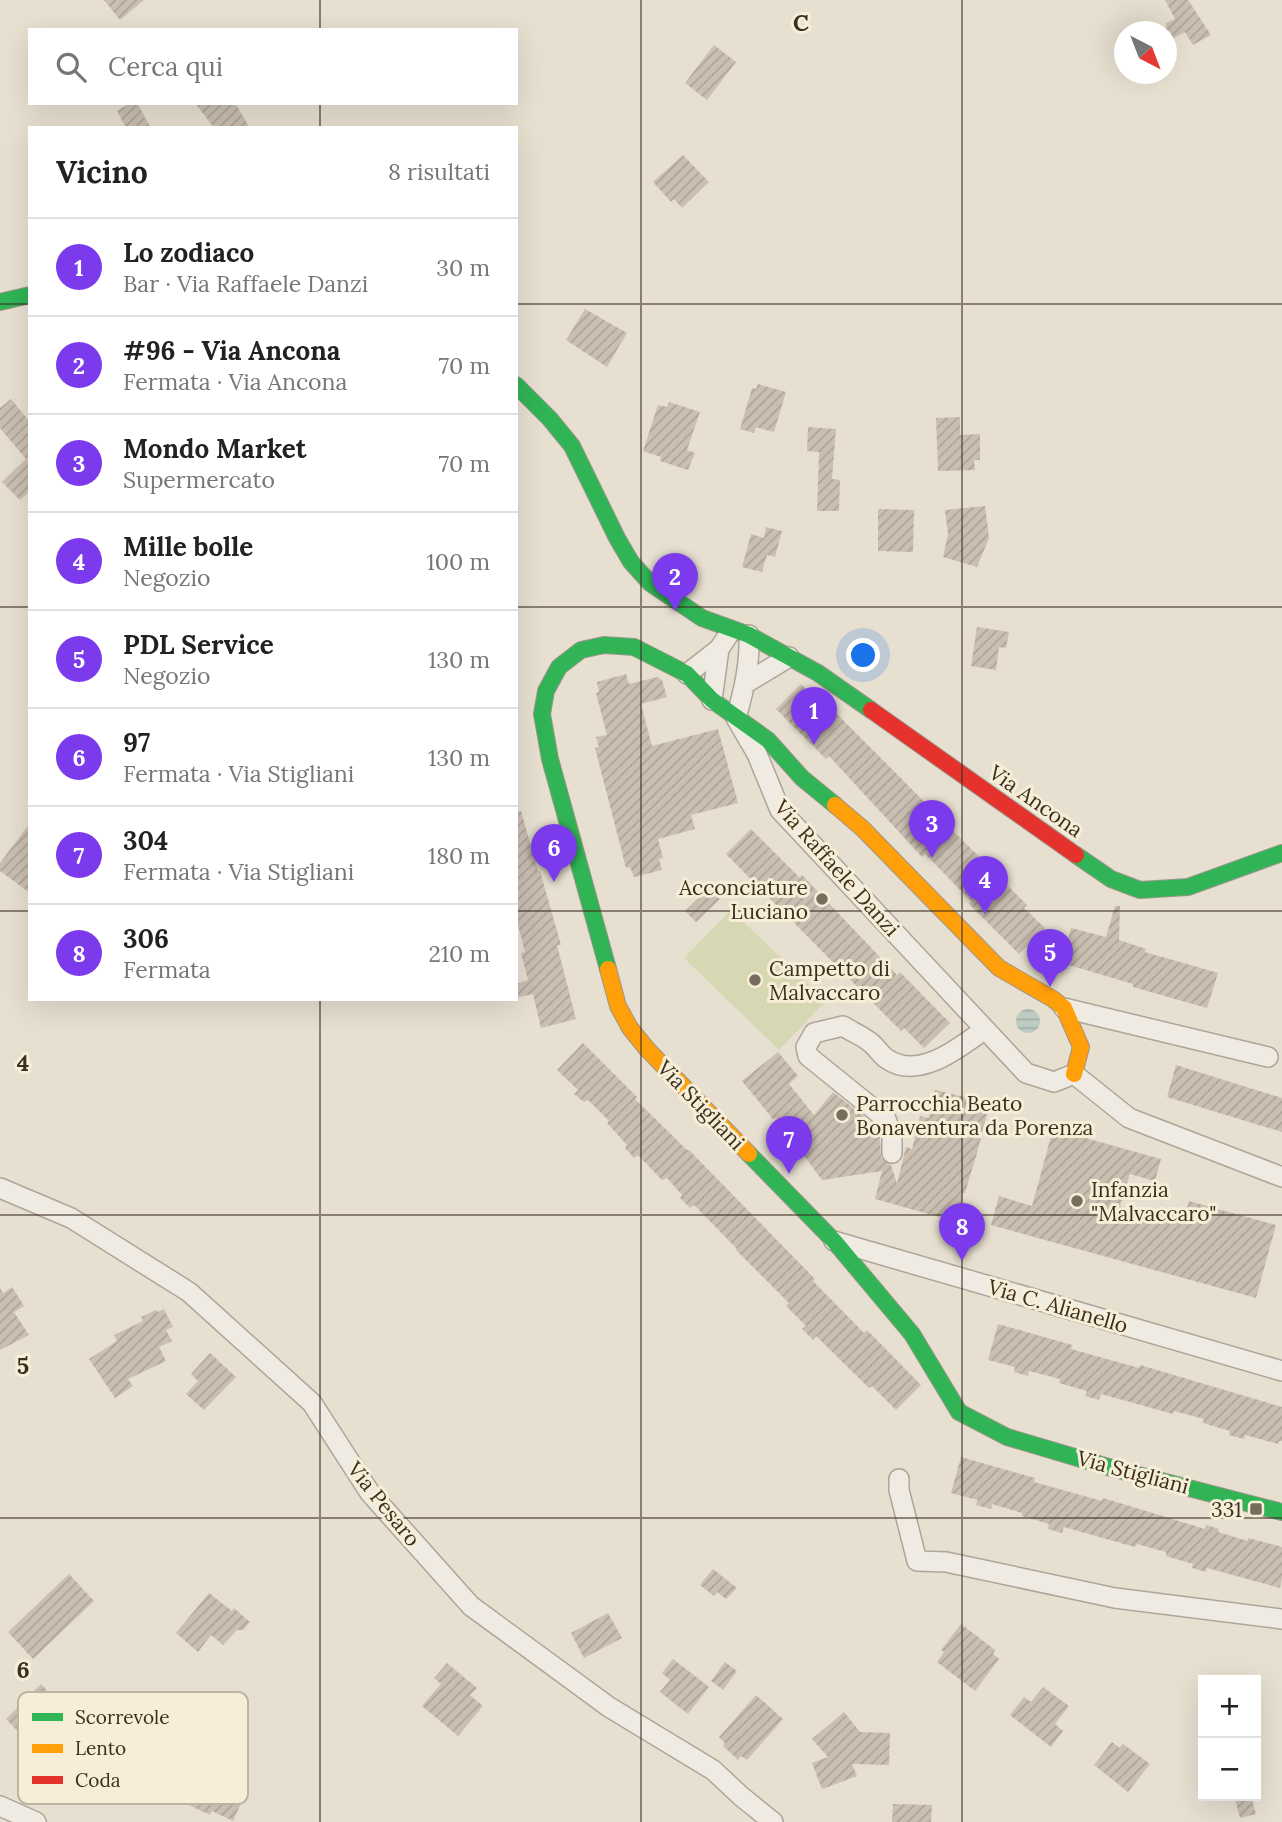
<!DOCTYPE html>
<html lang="it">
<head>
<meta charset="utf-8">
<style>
	body { margin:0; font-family:Lora,serif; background:#f6f6f6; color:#222 }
	.controls { position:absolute; right:21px; bottom:21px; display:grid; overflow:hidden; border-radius:0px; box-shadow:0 7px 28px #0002 }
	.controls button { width:63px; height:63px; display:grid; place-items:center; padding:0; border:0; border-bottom:2px solid #e0e0e0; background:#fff; color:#222; font:35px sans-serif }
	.compass { position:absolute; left:1114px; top:21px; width:63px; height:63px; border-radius:50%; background:#fff; box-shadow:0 7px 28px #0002; rotate:138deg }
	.you { position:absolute; left:864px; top:656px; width:24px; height:24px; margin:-18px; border:5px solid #fff; border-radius:50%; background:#1a73e8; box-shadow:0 0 0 10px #1a73e833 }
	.badge { display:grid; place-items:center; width:46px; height:46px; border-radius:50%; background:#7c3aed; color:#fff; font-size:23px; font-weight:700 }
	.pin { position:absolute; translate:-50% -58px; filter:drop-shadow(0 2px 4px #0008) }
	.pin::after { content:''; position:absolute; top:37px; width:24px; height:21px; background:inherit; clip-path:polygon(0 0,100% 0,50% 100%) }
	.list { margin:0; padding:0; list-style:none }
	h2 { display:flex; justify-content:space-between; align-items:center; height:91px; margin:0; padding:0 28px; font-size:30px }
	h2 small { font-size:23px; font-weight:400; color:#767676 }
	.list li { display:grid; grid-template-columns:46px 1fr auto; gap:21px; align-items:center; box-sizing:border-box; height:98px; padding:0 28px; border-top:2px solid #e0e0e0 }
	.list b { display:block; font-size:26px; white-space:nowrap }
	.list p { margin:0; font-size:23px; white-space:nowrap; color:#767676 }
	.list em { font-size:23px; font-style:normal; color:#767676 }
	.icon { flex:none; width:38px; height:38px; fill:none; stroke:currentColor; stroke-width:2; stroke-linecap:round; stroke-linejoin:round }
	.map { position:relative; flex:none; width:1282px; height:1822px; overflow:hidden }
	.search { position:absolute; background:#fff; box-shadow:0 7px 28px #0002; left:28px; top:28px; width:490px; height:77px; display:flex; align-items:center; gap:18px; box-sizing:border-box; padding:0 24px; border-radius:0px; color:#767676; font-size:26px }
	.panel { position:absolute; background:#fff; box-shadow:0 7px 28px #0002; left:28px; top:126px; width:490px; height:875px; border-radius:0px }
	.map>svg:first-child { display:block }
</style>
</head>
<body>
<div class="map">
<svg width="1282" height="1822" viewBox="0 0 1282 1822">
	<defs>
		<pattern id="water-rules" width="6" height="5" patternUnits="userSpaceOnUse" patternTransform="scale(1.75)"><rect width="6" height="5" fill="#bcccc2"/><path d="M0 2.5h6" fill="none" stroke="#a2b0a6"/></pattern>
		<pattern id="building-hatch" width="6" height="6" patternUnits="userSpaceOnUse" patternTransform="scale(1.75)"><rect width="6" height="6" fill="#cbbfb2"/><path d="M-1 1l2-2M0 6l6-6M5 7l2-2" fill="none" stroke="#afa499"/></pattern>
	</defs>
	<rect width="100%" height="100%" fill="#e7e0d1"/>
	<path fill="#d6d7b3" d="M731,910l95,91 -47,49 -95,-92z"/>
	<path fill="url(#water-rules)" d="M1016 1021a12 12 0 1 1 24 0a12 12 0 1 1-24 0Z"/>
	<path fill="url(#building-hatch)" d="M104,0h40l-24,20z
		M1165,0h23l23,35 -18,10 -8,-13 -19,10v-19l9,-4z
		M714,45l22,17 -29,38 -22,-17z
		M130,103h7l14,25h-25l-9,-17z
		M195,103h40l15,25h-36z
		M683,155l26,27 -27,26 -8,-9 -3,3 -18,-20z
		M585,309l42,24 -20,34 -41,-27z
		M758,384l28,8 -12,40 -18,-5 -2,6 -14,-4 12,-41 4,1z
		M11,399l19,23v69l-10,9 -18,-18 24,-23 -26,-31v-20z
		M669,402l31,10 -13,38 8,3 -7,17 -28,-9 1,-4 -18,-6 15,-46 9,2z
		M960,417v18l20,-1v26h-6l1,10 -37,1 -2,-53z
		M808,427l28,2 -4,50 8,1 -1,31h-22l2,-59 -12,-1z
		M985,506l4,32 -12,29 -34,-10 5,-23 -3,-24z
		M878,509l36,1 -1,42 -35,-1z
		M766,527l16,4 -7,26 -8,-2 -5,17 -20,-5 9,-33 13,4z
		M977,627l32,5 -3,16 -7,-1 -3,23 -25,-4z
		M626,674l3,10 28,-7 5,3 5,17 -26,7 11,42 66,-17 20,74 -47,12 4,14 -37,10 5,19 -4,1 3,11 -28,7 -4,-10 -4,1 -31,-120 4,-1 -3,-10 11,-2 -11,-42 3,-1 -2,-10z
		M801,684l21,20 2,-3 203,204 -3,3 21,20 -26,26 -50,-50 2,-3 -46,-47 -3,3 -93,-101 -3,3 -50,-50z
		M516,811h5l17,60h2l21,74h-4l19,74 -35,9 -8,-34 -17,4v-14l12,-4 -7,-27 4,-1 -9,-35z
		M30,823v70l-30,-22v-8z
		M751,829l49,49 2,-3 95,100 3,-3 50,51 -26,25 -20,-20 -3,3 -175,-177z
		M709,888l11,11 -24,23 -11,-11z
		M1115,906h5l-1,34 27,9 -1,3 73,21 -11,35 -74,-21v-3l-71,-21 9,-35 35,9z
		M583,1043l54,54 -2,2 52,51h2l126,129 -2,2 51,52 3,-3 54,55 -25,25 -24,-24 -3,2 -53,-52 -3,4 -11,-11 4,-3 -20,-20 3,-3 -53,-53 1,-1 -43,-44 -4,3 -10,-10 2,-3 -15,-17 -5,2 -24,-25 -4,3 -9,-10 2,-3 -20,-22 2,-2 -21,-21 -4,2 -10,-8 4,-4 -21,-20z
		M778,1052l20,24 -9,8 25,31 19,-23 43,34 4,11 1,21 10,7 6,19 9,-37 6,2 8,-33 9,2 6,-28 55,13 -13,50 -12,40h-2l-6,29 -82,-23 7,-28 -60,9 -46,-62 -3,1 -31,-38z
		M1176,1065l106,33v34l-115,-35z
		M1053,1129l108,30 -6,22 -25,-7 -10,32 32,9 2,-5 30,9 5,-18 87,24 -20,73 -265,-73 8,-29 33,10z
		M12,1287l12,19 -10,6 15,23 -29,15v-62l3,5z
		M164,1309l9,18 -7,3 6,11 -13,6 7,14 -38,18 5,7 -18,12 -26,-39 28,-18 -3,-6 29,-14 -2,-4 15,-7 2,2z
		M998,1324l74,21 -1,4 68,19 1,-3 142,42v34h-3l-1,3 -33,-9 -1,4 -15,-4 1,-4 -27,-8 1,-4 -30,-8 -1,3 -72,-20 -2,6 -14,-4 2,-5 -28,-8 1,-4 -31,-8 -1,5 -14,-4 1,-5 -27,-7z
		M210,1353l26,24 -32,33 -18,-16 12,-13 -7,-7z
		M961,1457l74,21 -1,4 68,19 1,-3 102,31 1,-4 13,4 -1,3 30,9v-3l34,9v31l-2,10 -73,-20 -1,4 -14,-4 1,-4 -27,-8v-4l-29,-8 -2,3 -71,-20 -2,6 -14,-4 1,-5 -27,-8v-3l-30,-9 -1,5 -15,-4 2,-5 -27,-7z
		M713,1569l24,19 -11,11 -9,-7 -3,4 -14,-11z
		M69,1574l25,27 -61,58 -25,-27z
		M209,1593l23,18 2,-3 16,14 -7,8h-6l-14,15 -12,-10 -13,17 -22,-19z
		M608,1613l14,25 -38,20 -13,-25z
		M961,1624l34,26 -2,4 6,5 -24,32 -38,-29 7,-10 -3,-2z
		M673,1659l36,28 -21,27 -28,-22 10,-12 -8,-7z
		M725,1662l12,9 -14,19 -12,-9z
		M447,1663l30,25 -7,7 13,11 -25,30 -36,-30 19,-22 -7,-6z
		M41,1684l13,14 5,-4 13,12 -13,14 -5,-4 -26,26 -22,-23z
		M1043,1687l26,19 -14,18 8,7 -12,16 -41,-32 14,-18 7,5z
		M756,1695l27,24 -36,41 -6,-4 -3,4 -15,-14 2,-3 -6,-6z
		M844,1712l16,20 30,1 -1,32 -37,-1 5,12 -35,13 -10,-26 16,-6 -16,-18z
		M1112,1742l8,6 3,-4 27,20 -22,28 -34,-27z
		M182,1762l64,30 -13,29 -21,-10 -2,4 -23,-11 2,-5 -20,-9z
		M1234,1796h17l5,18 -16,4z
		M893,1804l39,1 -1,17h-39z"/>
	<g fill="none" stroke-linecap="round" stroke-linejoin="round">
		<defs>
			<path id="street" d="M749,635c1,29 -5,55 -13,83l21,36 23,56 246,263 28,9 20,-8 55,44 153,59
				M687,674l32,-25 12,-18
				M746,683l43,-26
				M712,700l7,-51
				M1064,1008l204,49
				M892,1153v-18l-6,-16 -78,-63 -2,-9 8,-14 29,-7c9,6 20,10 28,17 6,5 10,12 16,16 32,22 73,-12 98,-30
				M0,1188l71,30 118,74 123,111 58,90 101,113 138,101 104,63 29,27 31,25
				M834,1241l448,130
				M899,1479v11l18,71 29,1 169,36 167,21
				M0,1806l36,16"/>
			<path id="fast" d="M0,302l30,-7
				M516,385l34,34 22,27 45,92 14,24 19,21 52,35 47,17 69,38 53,37
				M1076,855l35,24 29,11 48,-3 94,-34
				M608,969l-58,-210 -8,-45 4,-23 13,-24 22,-17 23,-5 30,2 53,27 25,26 56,40 34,38 33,27
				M749,1154l85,87 78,93 47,78 48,25 108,32 167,43"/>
			<path id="slow" d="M835,805l27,23 137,140 54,31 11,9 17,39 -7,27
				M608,969l10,37 12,22 17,21 102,105"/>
			<path id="jam" d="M871,710l205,145"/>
		</defs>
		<use href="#street" stroke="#ada599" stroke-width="22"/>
		<use href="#fast" stroke="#9c958a" stroke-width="18"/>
		<use href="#slow" stroke="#9c958a" stroke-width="18"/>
		<use href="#jam" stroke="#9c958a" stroke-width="18"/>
		<use href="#street" stroke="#efebe3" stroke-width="19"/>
		<use href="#fast" stroke="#30b455" stroke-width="16"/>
		<use href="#slow" stroke="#ff9f0a" stroke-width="16"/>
		<use href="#jam" stroke="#e5322d" stroke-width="16"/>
	</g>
	<path fill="none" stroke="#3d2e20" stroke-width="2" stroke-opacity="0.55" d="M320,0v30M641,0v1822M962,0v1822M320,103v25M0,304h30M516,304h766M0,607h30M516,607h766M0,911h30M516,911h766M320,999v823M0,1215h1282M0,1518h1282"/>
	<g fill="#786c5e" stroke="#f7eed8" stroke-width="2.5">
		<circle cx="822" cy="899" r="7"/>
		<circle cx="755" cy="980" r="7"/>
		<circle cx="842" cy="1115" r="7"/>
		<circle cx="1077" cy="1201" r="7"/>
		<rect x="1249" y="1502" width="14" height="14" rx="3.5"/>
	</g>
	<g text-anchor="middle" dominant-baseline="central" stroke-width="6" stroke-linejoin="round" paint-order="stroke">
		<g font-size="21" fill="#3d2e20" stroke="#f7eed8">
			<text transform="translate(1036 801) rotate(35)">Via Ancona</text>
			<text transform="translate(837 868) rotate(48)">Via Raffaele Danzi</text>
			<text transform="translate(701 1105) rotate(46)">Via Stigliani</text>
			<text transform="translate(1058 1306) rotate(16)">Via C. Alianello</text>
			<text transform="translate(1133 1472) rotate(15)">Via Stigliani</text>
			<text transform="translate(384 1504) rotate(51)">Via Pesaro</text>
		</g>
		<g font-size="21" fill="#3d2e20" stroke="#f7eed8" text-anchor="start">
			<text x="808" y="887" text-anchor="end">Acconciature<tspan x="808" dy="24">Luciano</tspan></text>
			<text x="769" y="968">Campetto di<tspan x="769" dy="24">Malvaccaro</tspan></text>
			<text x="856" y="1103">Parrocchia Beato<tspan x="856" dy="24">Bonaventura da Porenza</tspan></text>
			<text x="1091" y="1189">Infanzia<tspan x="1091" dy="24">"Malvaccaro"</tspan></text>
			<text x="1242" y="1509" text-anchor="end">331</text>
		</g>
	</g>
	<rect x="18" y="1692" width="230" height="112" rx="10" fill="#f7eed8" stroke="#bfb4a1" stroke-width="2"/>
	<rect x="32" y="1713" width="31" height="8" fill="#30b455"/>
	<rect x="32" y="1744" width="31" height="9" fill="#ff9f0a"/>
	<rect x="32" y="1776" width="31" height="8" fill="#e5322d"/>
	<g font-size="19" fill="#3d2e20">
		<text x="75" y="1724">Scorrevole</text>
		<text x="75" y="1755">Lento</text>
		<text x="75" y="1787">Coda</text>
	</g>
	<g font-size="23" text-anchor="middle" font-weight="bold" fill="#3d2e20" stroke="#f7eed8" stroke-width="6" stroke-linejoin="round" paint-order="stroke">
		<text x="801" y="31">C</text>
		<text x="23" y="1071">4</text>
		<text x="23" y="1374">5</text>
		<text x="23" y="1678">6</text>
	</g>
</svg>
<div class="controls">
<button>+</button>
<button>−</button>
</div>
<svg class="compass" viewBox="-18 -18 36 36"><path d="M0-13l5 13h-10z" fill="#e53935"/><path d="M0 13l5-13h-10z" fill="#767676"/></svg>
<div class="you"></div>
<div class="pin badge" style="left:814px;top:745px">1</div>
<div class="pin badge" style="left:675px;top:611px">2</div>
<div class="pin badge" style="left:932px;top:858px">3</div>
<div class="pin badge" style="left:985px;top:914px">4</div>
<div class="pin badge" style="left:1050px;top:987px">5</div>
<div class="pin badge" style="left:554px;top:882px">6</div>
<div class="pin badge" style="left:789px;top:1174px">7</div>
<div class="pin badge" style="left:962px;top:1261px">8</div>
<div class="search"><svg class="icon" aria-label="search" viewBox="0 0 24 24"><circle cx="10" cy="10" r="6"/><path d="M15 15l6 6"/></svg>Cerca qui</div>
<section class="panel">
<h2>Vicino<small>8 risultati</small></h2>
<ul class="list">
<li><span class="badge">1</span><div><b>Lo zodiaco</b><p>Bar · Via Raffaele Danzi</p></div><em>30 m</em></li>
<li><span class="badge">2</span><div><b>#96 - Via Ancona</b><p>Fermata · Via Ancona</p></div><em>70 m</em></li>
<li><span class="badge">3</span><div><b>Mondo Market</b><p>Supermercato</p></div><em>70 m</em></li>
<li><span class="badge">4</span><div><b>Mille bolle</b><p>Negozio</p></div><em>100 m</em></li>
<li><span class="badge">5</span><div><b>PDL Service</b><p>Negozio</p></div><em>130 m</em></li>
<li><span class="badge">6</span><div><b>97</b><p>Fermata · Via Stigliani</p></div><em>130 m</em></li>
<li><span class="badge">7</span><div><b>304</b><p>Fermata · Via Stigliani</p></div><em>180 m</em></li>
<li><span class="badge">8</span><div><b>306</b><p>Fermata</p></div><em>210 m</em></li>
</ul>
</section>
</div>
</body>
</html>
